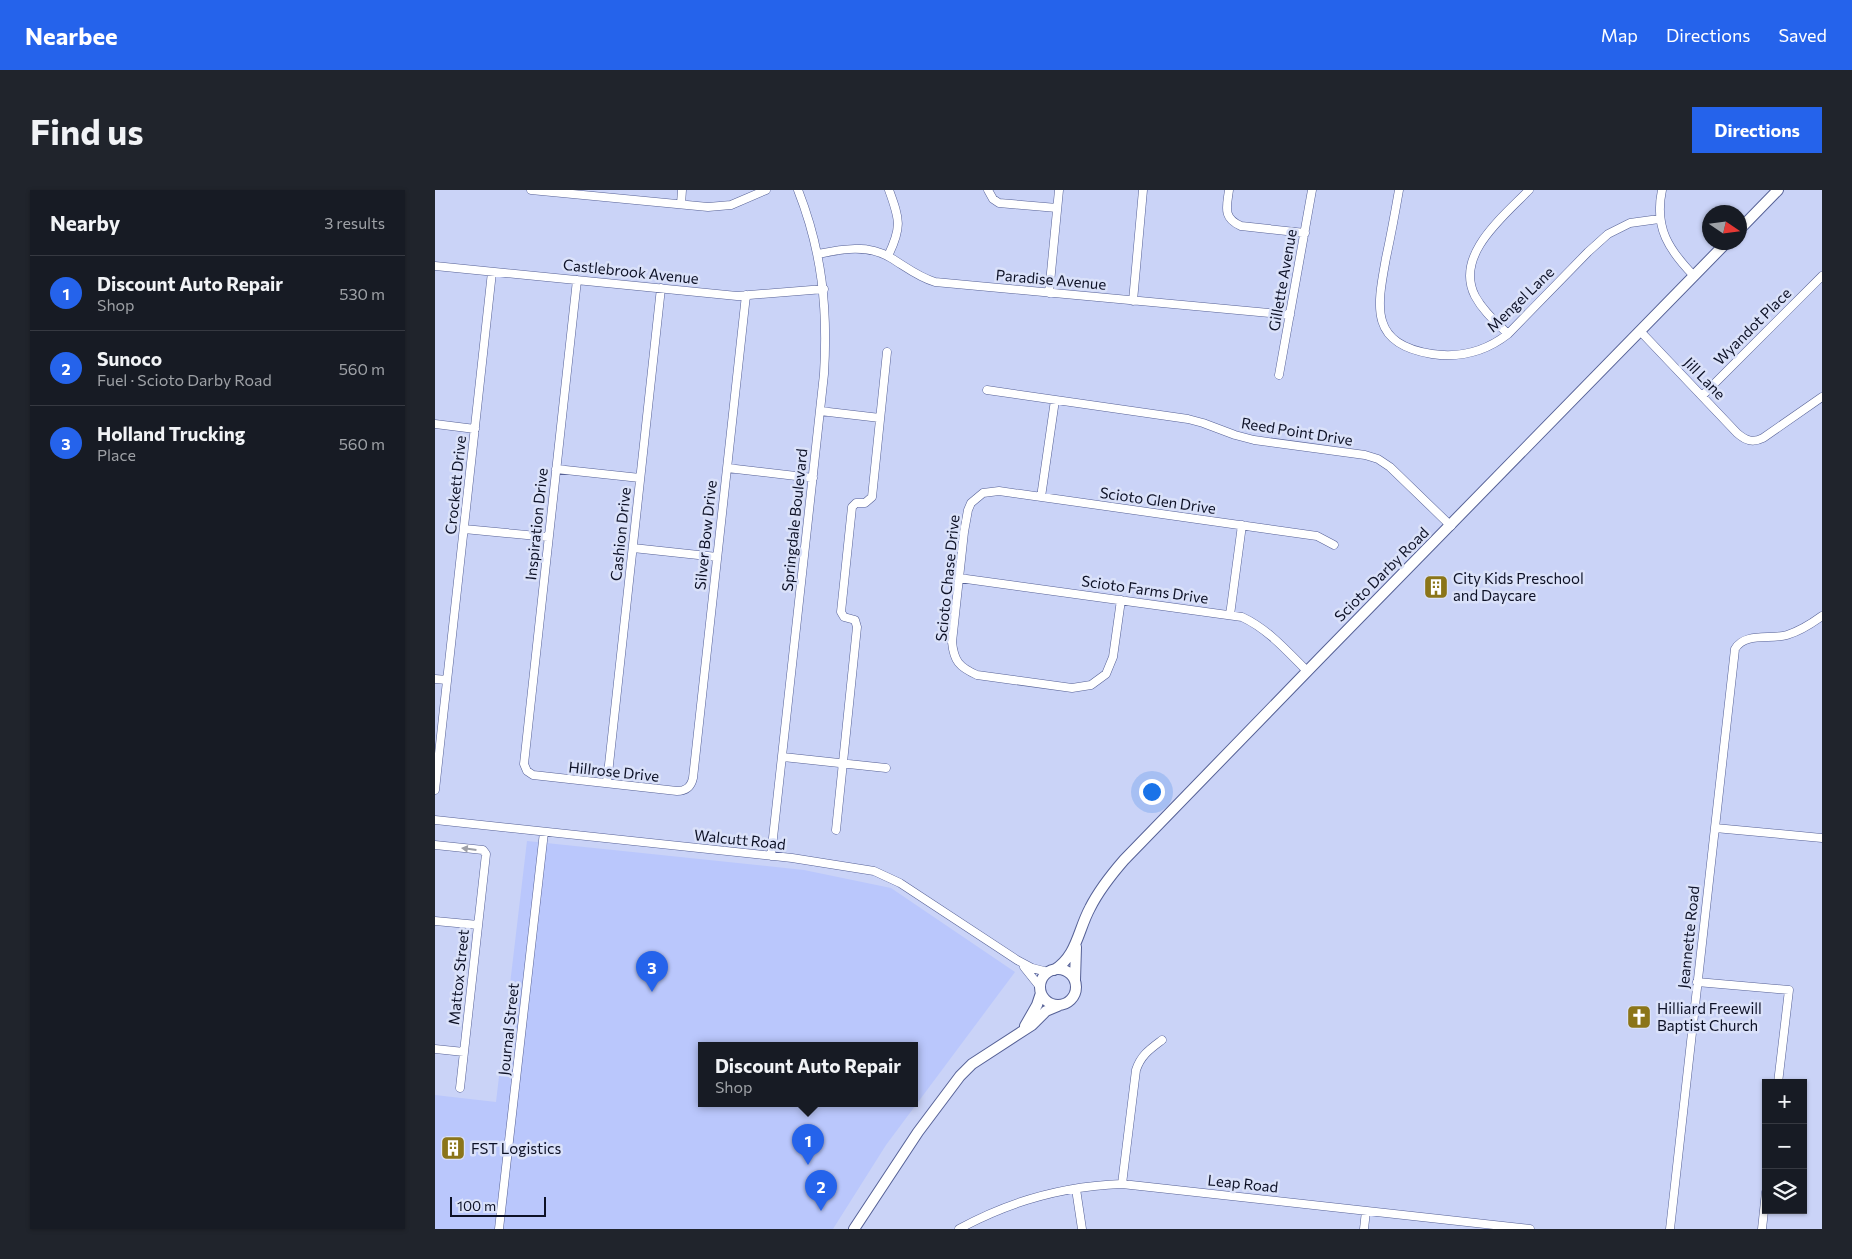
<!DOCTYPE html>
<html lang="en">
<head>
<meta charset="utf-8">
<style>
	body { margin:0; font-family:Commissioner,sans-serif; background:#20242c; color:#f1f3f6 }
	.controls { position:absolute; right:15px; bottom:15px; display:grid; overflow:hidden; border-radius:0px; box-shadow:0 1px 4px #0004 }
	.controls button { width:45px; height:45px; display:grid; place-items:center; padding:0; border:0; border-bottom:1px solid #363941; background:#171b24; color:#f1f3f6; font:25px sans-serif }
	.compass { position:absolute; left:1267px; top:15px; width:45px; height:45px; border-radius:50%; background:#171b24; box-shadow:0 1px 4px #0004; rotate:103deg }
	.scale { position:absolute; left:15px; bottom:12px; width:96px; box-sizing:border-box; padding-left:5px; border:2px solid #0d1126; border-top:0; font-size:14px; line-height:18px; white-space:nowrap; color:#0d1126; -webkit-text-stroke:4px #dae1f9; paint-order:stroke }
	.you { position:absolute; left:716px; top:601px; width:18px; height:18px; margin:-12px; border:4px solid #fff; border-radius:50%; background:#1a73e8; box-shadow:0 0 0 8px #1a73e833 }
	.badge { display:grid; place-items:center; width:32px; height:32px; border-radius:50%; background:#2563eb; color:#fff; font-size:16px; font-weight:700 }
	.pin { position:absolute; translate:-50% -41px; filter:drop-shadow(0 1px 2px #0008) }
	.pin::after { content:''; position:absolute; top:26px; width:18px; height:15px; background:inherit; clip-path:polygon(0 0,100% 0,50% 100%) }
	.popup { position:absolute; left:263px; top:852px; width:220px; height:65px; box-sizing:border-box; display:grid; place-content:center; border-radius:0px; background:#171b24; filter:drop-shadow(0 1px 4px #0005); font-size:16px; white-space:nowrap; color:#9ea1a6 }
	.popup b { font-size:19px; color:#f1f3f6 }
	.popup::after { content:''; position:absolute; left:50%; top:100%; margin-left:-10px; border:10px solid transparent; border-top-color:#171b24 }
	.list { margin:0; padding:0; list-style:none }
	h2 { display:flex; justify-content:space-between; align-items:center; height:65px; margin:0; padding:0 20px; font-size:21px }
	h2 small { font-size:16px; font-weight:400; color:#9ea1a6 }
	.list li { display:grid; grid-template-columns:32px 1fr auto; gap:15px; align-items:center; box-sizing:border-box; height:75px; padding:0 20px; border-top:1px solid #363941 }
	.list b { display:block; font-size:19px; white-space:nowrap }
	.list p { margin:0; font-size:16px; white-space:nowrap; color:#9ea1a6 }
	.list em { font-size:16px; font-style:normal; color:#9ea1a6 }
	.icon { flex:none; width:28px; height:28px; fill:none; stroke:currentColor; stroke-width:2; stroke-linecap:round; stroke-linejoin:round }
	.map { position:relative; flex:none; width:1387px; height:1039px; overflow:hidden; border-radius:0px }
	header { display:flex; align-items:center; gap:30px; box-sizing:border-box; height:70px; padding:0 25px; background:#2563eb; color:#fff }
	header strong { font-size:24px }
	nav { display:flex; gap:28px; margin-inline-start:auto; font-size:18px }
	.intro { display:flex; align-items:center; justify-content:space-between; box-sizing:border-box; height:120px; padding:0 30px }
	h1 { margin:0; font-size:35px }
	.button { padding:12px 22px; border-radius:0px; background:#2563eb; color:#fff; font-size:18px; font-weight:700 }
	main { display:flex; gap:30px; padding:0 30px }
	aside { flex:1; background:#171b24; border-radius:0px; box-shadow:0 1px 4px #0004 }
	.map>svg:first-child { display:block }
</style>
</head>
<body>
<header>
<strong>Nearbee</strong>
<nav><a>Map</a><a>Directions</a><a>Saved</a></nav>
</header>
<div class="intro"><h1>Find us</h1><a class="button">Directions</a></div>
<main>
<aside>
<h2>Nearby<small>3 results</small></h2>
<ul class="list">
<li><span class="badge">1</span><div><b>Discount Auto Repair</b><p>Shop</p></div><em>530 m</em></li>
<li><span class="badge">2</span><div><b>Sunoco</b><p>Fuel · Scioto Darby Road</p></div><em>560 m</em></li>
<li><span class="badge">3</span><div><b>Holland Trucking</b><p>Place</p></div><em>560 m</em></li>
</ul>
</aside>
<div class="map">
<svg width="1387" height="1039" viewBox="0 0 1387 1039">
	<rect width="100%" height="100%" fill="#cad3f7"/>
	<path fill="#bac7fc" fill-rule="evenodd" d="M92,651l277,29 87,18 124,84 -129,173 -53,84h-398v-134l61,7zM267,856h212v58h-212z"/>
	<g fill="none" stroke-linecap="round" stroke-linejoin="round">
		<defs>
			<path id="minor" d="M96,0l177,17 23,-2 35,-15
				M553,0l5,9 6,4 58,5
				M794,0c-2,16 -7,28 12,36l64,7
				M964,0c-4,23 -8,45 -13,68 -9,49 -17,86 46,96 28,4 53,-2 76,-20l80,-82 20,-18 22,-11 29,-4
				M1227,0c-8,38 7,60 32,86
				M246,14l1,-14
				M383,64c24,-5 50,-10 73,4 15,9 27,19 44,24l355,33
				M453,66c14,-29 12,-36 1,-66
				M0,76l302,30 87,-7
				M142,90l-53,484 3,7 6,4 144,16c9,0 14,-4 16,-13l53,-483
				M614,103l10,-103
				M698,111l10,-111
				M1206,142l96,101c9,8 16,10 26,5l59,-41
				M1073,144c-12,-12 -25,-23 -33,-38 -21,-41 29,-80 54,-106
				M844,185l33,-185
				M552,200l201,29 15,4 32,12 19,5 111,15 13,4 12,8 61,59
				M1267,206l120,-120
				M385,221l60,7
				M0,234l40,5
				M292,278l86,10
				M121,279l84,9
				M606,307l14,-97
				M29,339l84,8
				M198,358l84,9
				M524,388l283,39c26,12 45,34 65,54
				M686,410l-8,57 -7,17 -15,11 -19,3 -95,-13c-18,-8 -23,-14 -25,-33l12,-110 4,-22 3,-7 12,-10 16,-2 318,45 17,9
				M795,425l12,-90
				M0,489l12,1
				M348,567l103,11
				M172,593l54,-495
				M0,600l57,-518
				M0,630l357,38 82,13 26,12 117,77 15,8 16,4
				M1280,638l107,10
				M401,640l21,-203 -2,-7 -11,-3 -3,-5 11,-105 4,-4h9l7,-6 15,-145
				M0,655l48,5 3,4 -26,234
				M336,666l53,-482c4,-66 -2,-123 -26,-184
				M0,731l43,4
				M589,777l16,20
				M1262,792l92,8 -11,93
				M0,859l29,3
				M687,994l14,-114c5,-15 14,-21 26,-30
				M641,999l6,40
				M64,1039l45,-397
				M524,1039c51,-28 105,-43 163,-45l408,45
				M929,1039l2,-18
				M1235,1039l65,-580c10,-17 35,-9 52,-14 13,-4 24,-11 35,-19
				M1327,1039l4,-37"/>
			<path id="major" d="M1304,40l39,-40
				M605 797a18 18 0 1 1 36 0a18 18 0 1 1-36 0Z
				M619,780c23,-14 24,-40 36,-62 9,-18 21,-33 34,-48l198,-204 405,-414
				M640,790l1,-33
				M590,836l12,-21 4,-12
				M419,1039l64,-97 42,-56 12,-12 60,-39 14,-14 12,-5"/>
		</defs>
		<use href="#minor" stroke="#566196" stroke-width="9"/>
		<use href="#major" stroke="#566196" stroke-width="12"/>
		<use href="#minor" stroke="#fff" stroke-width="8"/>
		<use href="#major" stroke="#fff" stroke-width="10"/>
	</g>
	<defs><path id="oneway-solid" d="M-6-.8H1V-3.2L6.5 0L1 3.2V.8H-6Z" transform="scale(1.25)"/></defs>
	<use fill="#9ea0a8" href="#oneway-solid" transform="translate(34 659) rotate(-173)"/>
	<defs>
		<symbol id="building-square" viewBox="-11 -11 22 22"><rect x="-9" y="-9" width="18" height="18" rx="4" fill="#8b7519" stroke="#dae1f9"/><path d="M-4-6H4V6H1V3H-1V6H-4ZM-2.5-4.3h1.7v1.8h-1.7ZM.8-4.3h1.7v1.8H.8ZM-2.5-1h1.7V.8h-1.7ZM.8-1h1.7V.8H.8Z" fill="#fff"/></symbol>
		<symbol id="church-square" viewBox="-11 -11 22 22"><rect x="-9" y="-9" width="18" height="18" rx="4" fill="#8b7519" stroke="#dae1f9"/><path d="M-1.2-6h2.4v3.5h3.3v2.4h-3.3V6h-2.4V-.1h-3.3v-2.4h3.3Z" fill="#fff"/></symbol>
	</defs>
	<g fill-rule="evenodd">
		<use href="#building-square" x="987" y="383" width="28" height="28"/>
		<use href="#church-square" x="1190" y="813" width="28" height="28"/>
		<use href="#building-square" x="4" y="944" width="28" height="28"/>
	</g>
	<g text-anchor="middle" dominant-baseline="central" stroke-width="5" stroke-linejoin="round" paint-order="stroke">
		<g font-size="15" fill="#0d1126" stroke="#dae1f9">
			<text transform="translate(196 81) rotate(6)">Castlebrook Avenue</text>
			<text transform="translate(616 89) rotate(5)">Paradise Avenue</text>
			<text transform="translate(847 90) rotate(-80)">Gillette Avenue</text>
			<text transform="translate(1085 109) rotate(-44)">Mengel Lane</text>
			<text transform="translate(1317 136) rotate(-45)">Wyandot Place</text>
			<text transform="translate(1270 188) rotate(46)">Jill Lane</text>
			<text transform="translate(862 241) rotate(9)">Reed Point Drive</text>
			<text transform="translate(20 295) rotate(-84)">Crockett Drive</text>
			<text transform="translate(723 310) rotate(8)">Scioto Glen Drive</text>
			<text transform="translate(359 330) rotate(-84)">Springdale Boulevard</text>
			<text transform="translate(101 334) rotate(-84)">Inspiration Drive</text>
			<text transform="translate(185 344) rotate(-84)">Cashion Drive</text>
			<text transform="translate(270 345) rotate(-84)">Silver Bow Drive</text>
			<text transform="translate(946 384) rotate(-45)">Scioto Darby Road</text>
			<text transform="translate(512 388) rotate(-84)">Scioto Chase Drive</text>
			<text transform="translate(710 399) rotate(8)">Scioto Farms Drive</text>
			<text transform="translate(179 581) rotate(6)">Hillrose Drive</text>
			<text transform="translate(305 649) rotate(6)">Walcutt Road</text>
			<text transform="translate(1253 747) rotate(-84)">Jeannette Road</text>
			<text transform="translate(23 787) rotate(-84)">Mattox Street</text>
			<text transform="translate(73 839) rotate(-84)">Journal Street</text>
			<text transform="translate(808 993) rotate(6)">Leap Road</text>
		</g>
		<g font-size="15" fill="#0d1126" stroke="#dae1f9" text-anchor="start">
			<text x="1018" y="388">City Kids Preschool<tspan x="1018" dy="17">and Daycare</tspan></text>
			<text x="1222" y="818">Hilliard Freewill<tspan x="1222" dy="17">Baptist Church</tspan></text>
			<text x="36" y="958">FST Logistics</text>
		</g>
	</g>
</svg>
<div class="controls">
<button>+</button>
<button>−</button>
<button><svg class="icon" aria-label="layers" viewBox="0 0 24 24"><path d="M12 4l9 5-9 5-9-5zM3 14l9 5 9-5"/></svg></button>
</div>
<svg class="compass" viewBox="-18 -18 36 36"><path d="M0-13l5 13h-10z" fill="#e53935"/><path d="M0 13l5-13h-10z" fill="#9ea1a6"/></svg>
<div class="scale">100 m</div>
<div class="you"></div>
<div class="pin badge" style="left:373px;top:975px">1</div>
<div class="popup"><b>Discount Auto Repair</b>Shop</div>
<div class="pin badge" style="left:386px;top:1021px">2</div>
<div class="pin badge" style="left:217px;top:802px">3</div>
</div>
</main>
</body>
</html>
